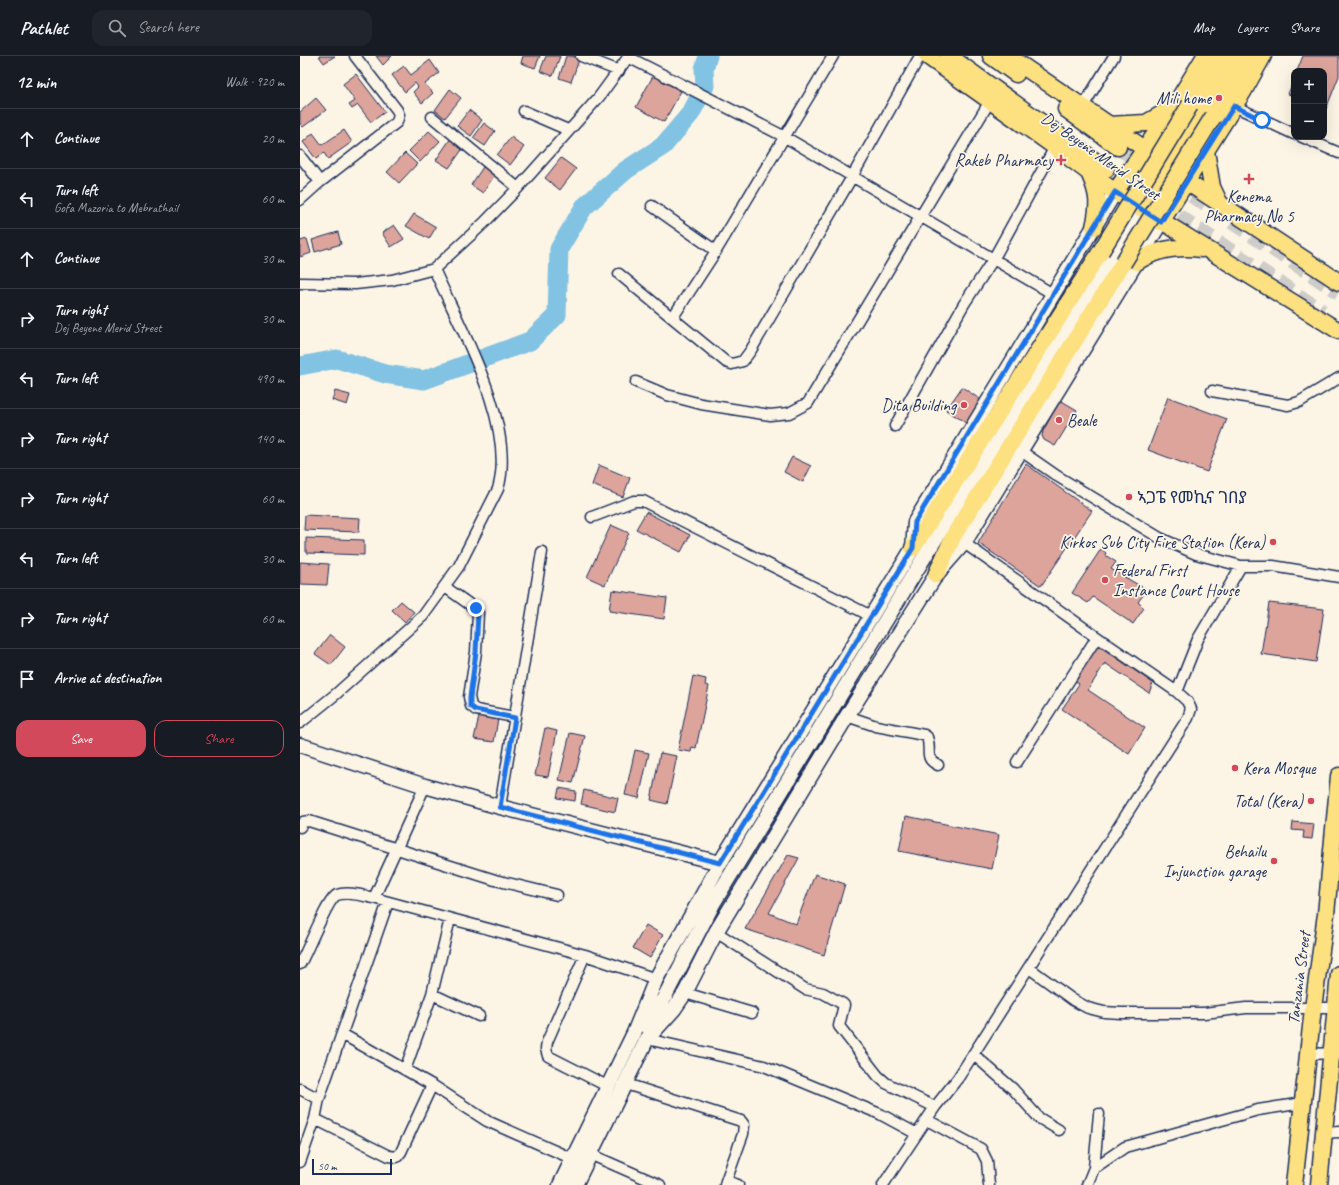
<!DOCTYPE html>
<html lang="en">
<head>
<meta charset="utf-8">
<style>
	body { margin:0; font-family:Caveat,"Noto Sans Ethiopic",sans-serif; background:#20242c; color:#f1f3f6 }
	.controls { position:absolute; right:12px; top:12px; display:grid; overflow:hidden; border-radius:8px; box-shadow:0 4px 16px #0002 }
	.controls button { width:36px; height:36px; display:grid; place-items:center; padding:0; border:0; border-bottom:1px solid #363941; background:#171b24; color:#f1f3f6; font:20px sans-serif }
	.scale { position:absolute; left:12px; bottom:10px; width:80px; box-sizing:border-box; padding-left:4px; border:2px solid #1b2f5e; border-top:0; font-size:11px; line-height:14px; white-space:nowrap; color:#1b2f5e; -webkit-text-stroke:3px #fcf5e5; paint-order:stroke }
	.stop { position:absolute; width:12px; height:12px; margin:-9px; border:3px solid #1a73e8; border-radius:50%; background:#fff }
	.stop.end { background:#1a73e8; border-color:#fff; box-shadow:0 1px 4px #0008 }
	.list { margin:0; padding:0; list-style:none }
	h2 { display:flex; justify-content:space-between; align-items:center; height:52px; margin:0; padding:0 16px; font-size:17px }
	h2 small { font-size:13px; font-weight:400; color:#9ea1a6 }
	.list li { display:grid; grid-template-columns:26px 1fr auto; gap:12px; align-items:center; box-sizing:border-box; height:60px; padding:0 16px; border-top:1px solid #363941 }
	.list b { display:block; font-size:15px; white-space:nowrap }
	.list p { margin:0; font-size:13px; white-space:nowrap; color:#9ea1a6 }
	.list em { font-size:13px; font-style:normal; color:#9ea1a6 }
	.actions { display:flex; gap:8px; padding:12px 16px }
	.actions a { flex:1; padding:9px 0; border:1px solid #d1495b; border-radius:12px; text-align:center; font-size:14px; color:#d1495b }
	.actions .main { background:#d1495b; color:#fff }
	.icon { flex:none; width:22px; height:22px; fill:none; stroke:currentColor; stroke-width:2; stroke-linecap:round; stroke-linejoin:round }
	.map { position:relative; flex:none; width:1039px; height:1129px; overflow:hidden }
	header { display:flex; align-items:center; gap:24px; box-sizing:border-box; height:56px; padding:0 20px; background:#171b24; border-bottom:1px solid #363941 }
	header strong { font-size:19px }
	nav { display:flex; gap:22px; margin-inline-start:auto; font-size:14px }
	.search { width:280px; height:36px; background:#20242c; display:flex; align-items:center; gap:10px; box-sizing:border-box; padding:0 14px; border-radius:12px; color:#9ea1a6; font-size:15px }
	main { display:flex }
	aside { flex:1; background:#171b24 }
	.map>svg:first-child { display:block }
</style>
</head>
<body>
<header>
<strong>Pathlet</strong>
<div class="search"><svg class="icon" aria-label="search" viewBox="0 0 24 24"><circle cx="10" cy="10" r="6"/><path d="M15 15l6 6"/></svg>Search here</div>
<nav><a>Map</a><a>Layers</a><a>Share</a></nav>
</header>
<main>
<aside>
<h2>12 min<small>Walk · 920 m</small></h2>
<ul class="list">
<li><svg class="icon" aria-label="ahead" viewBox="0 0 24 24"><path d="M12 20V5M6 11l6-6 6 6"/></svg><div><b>Continue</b></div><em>20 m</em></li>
<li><svg class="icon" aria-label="left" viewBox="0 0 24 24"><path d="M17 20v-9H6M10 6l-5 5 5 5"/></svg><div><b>Turn left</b><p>Gofa Mazoria to Mebrathail</p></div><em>60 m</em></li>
<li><svg class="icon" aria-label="ahead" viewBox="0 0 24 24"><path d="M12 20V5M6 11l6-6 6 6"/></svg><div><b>Continue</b></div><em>30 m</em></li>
<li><svg class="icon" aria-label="right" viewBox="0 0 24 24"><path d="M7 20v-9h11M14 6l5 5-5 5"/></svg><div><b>Turn right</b><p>Dej Beyene Merid Street</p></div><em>30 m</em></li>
<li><svg class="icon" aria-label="left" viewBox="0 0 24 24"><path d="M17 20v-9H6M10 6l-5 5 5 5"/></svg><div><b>Turn left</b></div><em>490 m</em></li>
<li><svg class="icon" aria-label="right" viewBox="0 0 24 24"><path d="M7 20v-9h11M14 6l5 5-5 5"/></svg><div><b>Turn right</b></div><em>140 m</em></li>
<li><svg class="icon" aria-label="right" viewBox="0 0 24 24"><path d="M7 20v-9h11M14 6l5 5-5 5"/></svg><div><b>Turn right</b></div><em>60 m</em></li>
<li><svg class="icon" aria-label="left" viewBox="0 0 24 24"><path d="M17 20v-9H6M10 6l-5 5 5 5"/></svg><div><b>Turn left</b></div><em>30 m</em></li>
<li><svg class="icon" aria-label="right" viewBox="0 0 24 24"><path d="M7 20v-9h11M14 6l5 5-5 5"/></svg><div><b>Turn right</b></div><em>60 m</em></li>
<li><svg class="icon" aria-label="arrive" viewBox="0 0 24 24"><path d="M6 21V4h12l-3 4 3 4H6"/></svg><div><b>Arrive at destination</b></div></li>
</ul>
<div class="actions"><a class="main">Save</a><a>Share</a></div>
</aside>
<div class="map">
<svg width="1039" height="1129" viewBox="0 0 1039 1129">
	<rect width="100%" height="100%" fill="#fcf5e5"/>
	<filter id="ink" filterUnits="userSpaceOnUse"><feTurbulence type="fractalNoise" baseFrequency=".025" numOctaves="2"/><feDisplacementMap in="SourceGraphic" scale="8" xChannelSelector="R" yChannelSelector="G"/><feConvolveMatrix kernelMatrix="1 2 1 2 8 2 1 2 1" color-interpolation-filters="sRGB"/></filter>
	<g filter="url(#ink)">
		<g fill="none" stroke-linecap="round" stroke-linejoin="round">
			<path stroke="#82c2e3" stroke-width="19" d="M0,310l37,-7 48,15 39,6 106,-39 27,-26 2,-66 25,-42 42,-37 37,-24 28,-33 14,-27 -1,-17 4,-13"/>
		</g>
		<path fill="#dda49b" stroke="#1b2f5e" d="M19,0h16l-11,7z
			M76,0h16l-9,9z
			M223,0h17l-5,12 -14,-5z
			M246,0h14l-7,20 -13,-5z
			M266,0l14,1 -9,25 -12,-4z
			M1003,0h36v20l-13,33 -2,-1v-37h-27z
			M130,4l9,13 -14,11 8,9 -11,10 -9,-11 5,-5 -3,-4 -10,9 -13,-17 12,-9 7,9z
			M56,18l29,38 -14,10 -13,-17 -6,4 -3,-4 6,-4 -12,-17z
			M353,20l28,15 -17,31 -28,-15z
			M994,23v17l-6,-2z
			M150,33l11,9 -16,20 -10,-8z
			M16,42l10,12 -23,17 -3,-3v-12z
			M169,54l13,10 -11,16 -14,-10z
			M184,67l11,8 -10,15 -12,-8z
			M44,74l8,12 -24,17 -4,-6 -8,6 -13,-17 10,-9 9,12z
			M129,75l11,10 -20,21 -11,-11z
			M211,81l13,10 -14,18 -13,-10z
			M151,82l13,9 -15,21 -13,-8z
			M105,97l12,11 -18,19 -12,-11z
			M261,102l15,11 -16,21 -15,-12z
			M185,108l12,7 -14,22 -12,-8z
			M114,158l22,13 -7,12 -23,-13z
			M94,169l10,14 -13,8 -9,-14z
			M38,176l3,12 -26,8 -3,-12z
			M7,183l4,14 -11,4v-16z
			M662,331l19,13 -15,23 -20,-13z
			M35,335l15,4 -3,10 -15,-5z
			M868,341l59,22 -20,53 -59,-22z
			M760,344l17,10 -22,36 -11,-6 -2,-4 1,-5z
			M492,401l19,9 -8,16 -19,-10z
			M726,408l66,47 -51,75 -63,-43z
			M299,409l31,13 -7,19 -31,-12z
			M346,456l44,23 -9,17 -45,-23z
			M5,459l55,3 -1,14 -55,-2z
			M311,469l18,8 -24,52 -18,-8z
			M6,482l58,2v15l-58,-2z
			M801,493l5,4 -1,2 11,7 -5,7 36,21 -9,12 6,6 -11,16 -40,-27 -5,6 -16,-10z
			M0,506l29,2 -2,21 -27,-1z
			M312,534l55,8 -3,21 -55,-8z
			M101,545l13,11 -9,10 -13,-12z
			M969,547l55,6 -8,53 -55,-8z
			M30,579l15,12 -14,18 -16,-11z
			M795,587l58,40 -4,10 -44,-30 -17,27 57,38 -16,26 -67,-45 17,-25 -7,-6z
			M393,620l13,3 -1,6 4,1 -13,62 -4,-1 -1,5 -13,-2z
			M179,660l19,3 -4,23 -20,-3z
			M245,672l12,3 -9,46 -13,-2z
			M270,677l15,3 -12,47 -14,-3z
			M335,694l14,3 -10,45 -14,-3z
			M360,697l17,3 -10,48 -16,-4z
			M259,732l17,3 -1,10 -18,-3z
			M284,734l34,8 -3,14 -34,-8z
			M606,760l93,19 -7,34 -93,-18z
			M993,766l21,2 -2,15 -9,-1 1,-7 -12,-1z
			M488,799l11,3 -30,55 27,11 19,-50 30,10 -21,71 -79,-26z
			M346,869l17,10 -13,23 -17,-10z"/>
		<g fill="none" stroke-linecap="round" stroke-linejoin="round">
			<path stroke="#cfcdca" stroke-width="16" stroke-dasharray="16 8" stroke-linecap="butt" d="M818,91l31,20
				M806,113l29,19
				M872,126l167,110
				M858,147l164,109"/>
			<defs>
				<path id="street" d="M281,0l38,15
					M328,1l157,80 268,157
					M934,50l60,28
					M782,52l32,-52
					M224,55l44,19
					M132,61l86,71
					M1002,81l37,16
					M0,100l20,26
					M0,144l20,-18 77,-60 2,-7 -2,-5 -42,-54
					M352,150l64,45
					M319,218l107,88 6,2 11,-3 8,-11 101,-173 68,-121
					M0,227l55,1 37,-4 42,-11
					M373,261l43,-66 117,-195
					M336,326l31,13 34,9 69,11 19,-2 19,-10 182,-302
					M912,335l76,14 11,-3 40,-24
					M595,370l69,-122 30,-46 61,-111
					M721,395l36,25 103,62 36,16 45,12h32l66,11
					M292,461l42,-16h9l228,115
					M145,531l31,22 2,4 -2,39 -7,45 2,9 5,4 39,7
					M877,636l21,-53 43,-73
					M547,660l29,10 48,9 3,2c5,13 -4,21 11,28
					M0,667l36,-29 87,-78 36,-50 39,-77c19,-64 -38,-161 -64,-220l50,-46 34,-35 81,-91 30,-41
					M717,706l80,-125
					M200,751l42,-255
					M0,771l3,-5 6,-1 186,59 62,15
					M74,842l51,-112
					M416,876l89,57 18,4 20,11 1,1 -5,21 39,50 8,7 49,24
					M285,899l-38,87 -1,7 2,7 59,30
					M0,908c7,-12 28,-66 37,-69 10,-4 27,1 37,3l211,57 71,24
					M729,912l44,32 15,8 16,4 17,1h83l42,-5h89
					M385,937l67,20
					M132,938l47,22
					M42,978l90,51 55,36 86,38
					M347,983l117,27 116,48 37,20
					M673,998l40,35 26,29 20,12
					M1009,998l28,-1
					M105,1014l27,-76 18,-75
					M326,1028l115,37 3,4 -1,9 -17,47
					M0,1033l19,10
					M15,1063l74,37 8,1 4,-5 31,-67
					M627,1064l54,29 6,12 2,24
					M1023,1077l16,-1
					M285,1096l75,33
					M0,1106l15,-43 4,-20 69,-197
					M794,1112l31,-21 133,-37 45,-7
					M425,1129l1,-4 12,4
					M583,1129l52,-78 23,-29 230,-360 3,-9 -4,-8 -10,-9 -80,-55 -133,-94
					M787,1129l7,-17 5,-54"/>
				<path id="secondary" d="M0,689l125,41 75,21 220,56
					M363,944l51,-98 228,-374 200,-319
					M341,969l22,-25 -13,31
					M260,1129l74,-152 22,-54 35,-63 29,-53 193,-315 2,-26 200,-330
					M275,1129l72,-146 27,-30 11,-16 31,-61 131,-216 89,-141 28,-32 197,-321"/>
				<path id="primary" d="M627,0l128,91 60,45 224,139
					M649,0l157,113
					M691,0l25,18
					M708,0l137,93 42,33 152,100
					M890,49l31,-49
					M766,53l52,38
					M913,61l37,-61
					M809,69l37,-2 23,-13
					M906,95l6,36 8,17
					M790,119c9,20 9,30 4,52
					M815,136l59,-85 31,-51
					M842,153l92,-153
					M861,166l82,-130 20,-36
					M837,206c20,-14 42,-16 65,-13
					M613,492l188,-297
					M636,519l18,-40 169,-272
					M994,1129l19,-177 13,-94 13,-138
					M1019,1129l20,-211"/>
			</defs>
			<use href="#street" stroke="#1b2f5e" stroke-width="13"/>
			<use href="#secondary" stroke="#1b2f5e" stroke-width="17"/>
			<use href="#primary" stroke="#1b2f5e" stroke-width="19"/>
			<use href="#street" stroke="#fcf5e5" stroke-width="10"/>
			<use href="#secondary" stroke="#fcf5e5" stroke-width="14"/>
			<use href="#primary" stroke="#fde080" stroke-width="16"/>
			<defs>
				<path id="primary-bridge" d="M801,195l89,-146
					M823,207l90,-146"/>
			</defs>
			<use href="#primary-bridge" stroke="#1b2f5e" stroke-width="19" stroke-linecap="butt"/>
			<use href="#primary-bridge" stroke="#fde080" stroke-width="16"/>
		</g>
	</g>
	<g fill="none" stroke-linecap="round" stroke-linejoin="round" filter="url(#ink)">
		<path stroke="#1a73e8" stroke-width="5" d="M176,552l2,5 -2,39 -6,45v9l6,4 39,8 -15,89 220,56 193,-315 2,-26 200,-330 46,30 73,-116 28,14"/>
	</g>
	<g fill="#d1495b" stroke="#fcf5e5" stroke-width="1.5">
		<circle cx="919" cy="42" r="4"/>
		<path d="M759 98h4v4h4v4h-4v4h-4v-4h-4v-4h4z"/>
		<path d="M947 117h4v4h4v4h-4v4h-4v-4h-4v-4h4z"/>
		<circle cx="664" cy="349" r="4"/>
		<circle cx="759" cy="364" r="4"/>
		<circle cx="829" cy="441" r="4"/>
		<circle cx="973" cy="486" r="4"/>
		<circle cx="805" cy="524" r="4"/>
		<circle cx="935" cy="712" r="4"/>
		<circle cx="1011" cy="745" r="4"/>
		<circle cx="974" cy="805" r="4"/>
	</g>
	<g text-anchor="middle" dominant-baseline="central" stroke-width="3.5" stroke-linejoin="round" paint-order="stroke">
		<g font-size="17" fill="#1b2f5e" stroke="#fcf5e5" text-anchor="end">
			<text x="911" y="42">Mili home</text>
			<text x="753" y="104">Rakeb Pharmacy</text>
			<text x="949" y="140" text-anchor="middle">Kenema<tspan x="949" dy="20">Pharmacy No 5</tspan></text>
			<text x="656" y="349">Dita Building</text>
			<text x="767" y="364" text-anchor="start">Beale</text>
			<text x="837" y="441" text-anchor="start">ኣጋፔ የመኪና ገበያ</text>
			<text x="965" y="486">Kirkos Sub City Fire Station (Kera)</text>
			<text x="813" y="514" text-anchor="start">Federal First<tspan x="813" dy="20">Instance Court House</tspan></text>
			<text x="943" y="712" text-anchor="start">Kera Mosque</text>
			<text x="1003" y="745">Total (Kera)</text>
			<text x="966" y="795">Behailu<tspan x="966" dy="20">Injunction garage</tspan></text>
		</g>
		<g font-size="17" fill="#1b2f5e" stroke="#fcf5e5">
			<text transform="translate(801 100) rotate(35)">Dej Beyene Merid Street</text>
			<text transform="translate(999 922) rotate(-83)">Tanzania Street</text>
		</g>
	</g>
</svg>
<div class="controls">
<button>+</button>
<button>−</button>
</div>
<div class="scale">50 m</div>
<div class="stop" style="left:962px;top:64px"></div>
<div class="stop end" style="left:176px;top:552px"></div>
</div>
</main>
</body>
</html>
